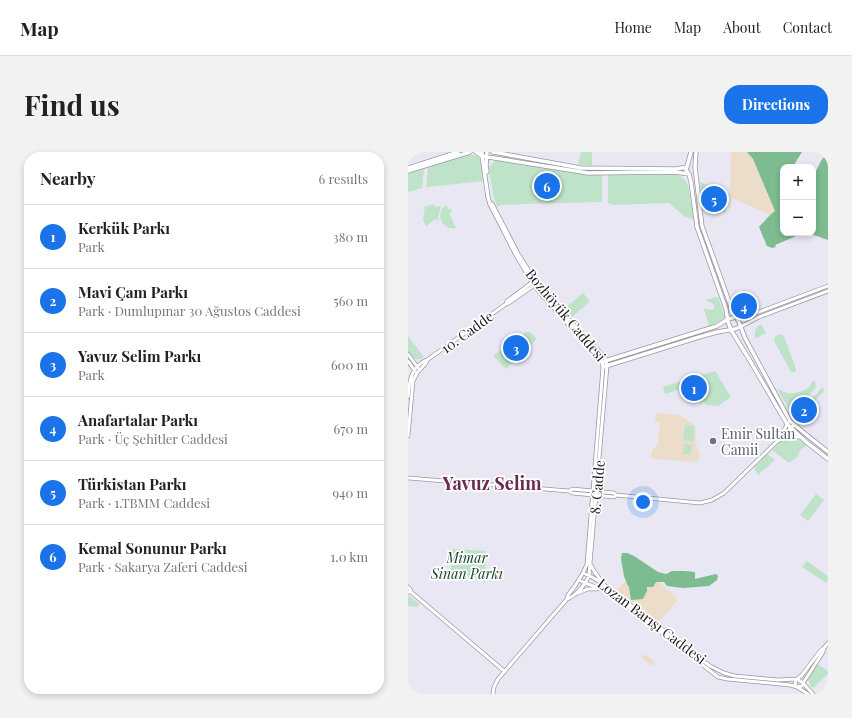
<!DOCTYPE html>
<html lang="en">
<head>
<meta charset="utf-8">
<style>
	body { margin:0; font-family:"Playfair Display",serif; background:#f2f2f2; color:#222 }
	.controls { position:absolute; right:12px; top:12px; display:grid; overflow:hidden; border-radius:8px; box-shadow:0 2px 6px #0003 }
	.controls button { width:36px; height:36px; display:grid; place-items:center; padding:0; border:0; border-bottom:1px solid #e0e0e0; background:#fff; color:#222; font:20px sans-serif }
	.you { position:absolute; left:235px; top:350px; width:14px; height:14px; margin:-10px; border:3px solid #fff; border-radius:50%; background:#1a73e8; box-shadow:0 0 0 6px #1a73e833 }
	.badge { display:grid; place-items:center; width:26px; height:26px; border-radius:50%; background:#1a73e8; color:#fff; font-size:13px; font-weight:700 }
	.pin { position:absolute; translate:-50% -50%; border:2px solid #fff; box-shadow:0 1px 4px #0006 }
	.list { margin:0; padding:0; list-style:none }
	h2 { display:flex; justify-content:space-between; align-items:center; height:52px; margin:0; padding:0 16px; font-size:17px }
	h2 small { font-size:13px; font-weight:400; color:#767676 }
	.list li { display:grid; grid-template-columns:26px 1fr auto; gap:12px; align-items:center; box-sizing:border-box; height:64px; padding:0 16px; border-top:1px solid #e0e0e0 }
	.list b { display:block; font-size:15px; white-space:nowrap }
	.list p { margin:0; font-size:13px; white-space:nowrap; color:#767676 }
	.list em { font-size:13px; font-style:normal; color:#767676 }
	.map { position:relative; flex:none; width:420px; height:542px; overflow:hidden; border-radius:16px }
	header { display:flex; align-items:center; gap:24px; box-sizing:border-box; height:56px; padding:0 20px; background:#fff; border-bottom:1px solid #e0e0e0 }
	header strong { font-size:19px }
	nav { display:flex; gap:22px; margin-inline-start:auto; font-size:14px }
	.intro { display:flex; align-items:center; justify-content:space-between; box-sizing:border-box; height:96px; padding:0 24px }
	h1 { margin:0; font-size:28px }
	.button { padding:10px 18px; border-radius:16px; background:#1a73e8; color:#fff; font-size:14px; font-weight:700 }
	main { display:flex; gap:24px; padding:0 24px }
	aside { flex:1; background:#fff; border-radius:16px; box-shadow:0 2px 6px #0003 }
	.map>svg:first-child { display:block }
</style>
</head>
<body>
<header>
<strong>Map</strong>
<nav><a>Home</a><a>Map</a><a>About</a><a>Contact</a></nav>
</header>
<div class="intro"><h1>Find us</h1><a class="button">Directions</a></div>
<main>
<aside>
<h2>Nearby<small>6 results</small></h2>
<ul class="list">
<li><span class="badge">1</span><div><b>Kerkük Parkı</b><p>Park</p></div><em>380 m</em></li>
<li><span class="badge">2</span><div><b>Mavi Çam Parkı</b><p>Park · Dumlupınar 30 Ağustos Caddesi</p></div><em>560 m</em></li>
<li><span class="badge">3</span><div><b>Yavuz Selim Parkı</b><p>Park</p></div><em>600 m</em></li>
<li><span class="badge">4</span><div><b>Anafartalar Parkı</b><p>Park · Üç Şehitler Caddesi</p></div><em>670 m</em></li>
<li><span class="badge">5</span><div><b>Türkistan Parkı</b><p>Park · 1.TBMM Caddesi</p></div><em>940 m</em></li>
<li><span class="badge">6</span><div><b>Kemal Sonunur Parkı</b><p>Park · Sakarya Zaferi Caddesi</p></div><em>1.0 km</em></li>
</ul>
</aside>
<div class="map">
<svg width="420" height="542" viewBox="0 0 420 542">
	<rect width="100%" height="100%" fill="#e9e7f3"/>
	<path fill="#ebddca" d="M323,0h16l6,7 22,52 -5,4 -40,-18z
		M248,261l24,2 16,12 -1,14 5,15 -1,4 -6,2 -40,-3 -2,-2 1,-7 6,-6 2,-21 -5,-1z
		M249,428l19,17 1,4 -19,22 -41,-32 7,-9z
		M237,502l10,8 -4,4 -9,-8z"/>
	<path fill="#bee3c8" d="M173,0h11v14l-14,-2z
		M59,3h9l4,3 3,23 -57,6 2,-20z
		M88,8l82,13 24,2v27l-78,2 -23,1 -4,2 -4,-13 -4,-27z
		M16,17l-2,19 -14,4v-18z
		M200,23h71l7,6 3,8 5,31 -10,-4 -15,-13 -55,2 -6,-2z
		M292,30l25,9 1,22 -23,-7z
		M26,52v3l7,-1 -3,12 1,3 -3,-2 -10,7 -3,-6 2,-14h2z
		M39,53l1,4 2,-1 2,4 -3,1 7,15c-15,3 -22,-16 -9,-23z
		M175,141l7,8 -19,17 -8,-8z
		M310,145l7,20 -4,4 -12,5 -5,-17 9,1 2,-5 -10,-5z
		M331,146l3,4 4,2 8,-2 3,8c-17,6 -18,6 -26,-10z
		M353,172l5,9 -11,6c-1,-7 0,-12 6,-15z
		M118,180h4l7,7 -31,30 -13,-13z
		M373,182l3,2 12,33 -1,3h-4l-17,-31 1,-5z
		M0,184l16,21c-6,5 -14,1 -16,-7 0,-4 0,-10 0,-14z
		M307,219l16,26 -13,9 -12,-1 -1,-3 -5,1 -3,-11 -14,3 -2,-6 -16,5 -2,-7z
		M407,228l1,7 -24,28 -15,-26c3,1 7,3 10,4 8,1 19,-2 24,-8v-2z
		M414,235l3,3 -29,31 -2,-3 25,-27z
		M277,273l10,1 -2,15 -10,-1z
		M378,287c10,-1 13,0 21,7l-6,3 -4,8 -8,6 -17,-13 9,-9z
		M276,292l8,1 -1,10 -8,-1z
		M359,302l8,6 -17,15 -4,-7z
		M408,342l8,6 -16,21 -8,-6z
		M45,397l33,2 -1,32 -8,-6 -18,4 -9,-2z
		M399,409l21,15v4l-2,3 -24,-16z
		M0,443l11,9 -1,3 -10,-1z
		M409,512l11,7v3l-15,14c-10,-8 -1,-16 4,-24z"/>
	<path fill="#7dbb90" d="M339,0h55l-7,11 -1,4h-11v66h30v-56l8,-16 6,-8h1v87l-17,-6 -15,2 -21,9 1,2 -4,1 -5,-2 -8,-19 11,-12 5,-4 -22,-52z
		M214,401h5l7,3 24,16 8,2 6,-3h12l11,1v7l21,-5 2,2 -1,4 -8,6 -26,2 -16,-2 -3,-4h-8l-3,5h-6v4l-4,8 -12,1 -2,-13 -2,-3 -3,-8 -3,-17z"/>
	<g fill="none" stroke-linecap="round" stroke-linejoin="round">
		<defs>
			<path id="secondary" d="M98,152l1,-3 27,-20
				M328,165l11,-2 12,-3 69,-26
				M332,175l19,-10 69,-26
				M0,202l10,14
				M0,209l7,10
				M0,245c1,-12 2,-24 11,-32 3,-3 4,-4 8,-5l79,-56 3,-1 27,-19
				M0,284l5,-55 4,-8 9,-10 1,-3
				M372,285l8,-14
				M372,288l7,-3h13
				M0,326l161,13
				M164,337l42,4 2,2 -2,2 -42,-4 -3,-2z
				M208,343l84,8 12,-3 12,-7 70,-68
				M183,413l3,6 8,11
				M175,421l9,4 11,7 107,82 14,7 11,3 43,4 19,-1 6,4 10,11
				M171,428l6,3 19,7 13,8 101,79 9,2 63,6 7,2 11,7
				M0,435l2,2 1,3h-3
				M3,440l93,79
				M170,441l10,-4h9
				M159,447c9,-3 19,-15 22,-24l18,-209
				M416,496l-1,4 -14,22 -6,9v2l-3,2 -4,-1 -1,-2 1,-4 6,-5 19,-25z
				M416,496l4,-5
				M85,542l1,-7 4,-8 69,-80 1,-4 7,-9 8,-13 4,-9 16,-197"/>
			<path id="primary" d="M68,0l6,4 106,17 87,-1 14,2
				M74,0v4l6,41 2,7 25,49 16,27 7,10 64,72 1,5 96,-30 18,-5 18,-3 5,-2
				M85,0l88,16 95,1 11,-2
				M283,0l-5,18 3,4 2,8 6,45 29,82 2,13 3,8 18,29 38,65 18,17 23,18
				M288,0l-1,15 7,59 29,81 8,15 6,16 45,83 13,11 25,20
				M0,16l50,-16
				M0,19l62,-19
				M79,20l-1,-6 1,-14
				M84,52l26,50 19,30 16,19 52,55 2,8
				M197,209l112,-35 11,-7 8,-2"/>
		</defs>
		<use href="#secondary" stroke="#9998a2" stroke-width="4.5"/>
		<use href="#primary" stroke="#9998a2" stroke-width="5"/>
		<use href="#secondary" stroke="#fff" stroke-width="3"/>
		<use href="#primary" stroke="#fff" stroke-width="3.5"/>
	</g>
	<circle fill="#6b7280" stroke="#fff" stroke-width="1.5" cx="305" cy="289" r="4"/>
	<g text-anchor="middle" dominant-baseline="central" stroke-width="3.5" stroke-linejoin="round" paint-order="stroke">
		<g font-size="14" fill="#1b1a1e" stroke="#fff">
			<text transform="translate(158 163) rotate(50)">Bozhöyük Caddesi</text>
			<text transform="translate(59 180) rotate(-36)">10. Cadde</text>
			<text transform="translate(189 335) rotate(-85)">8. Cadde</text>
			<text transform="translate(244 469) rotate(37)">Lozan Barışı Caddesi</text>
		</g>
		<g font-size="14" fill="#5b616d" stroke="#fff" text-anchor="start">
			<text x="313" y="281">Emir Sultan<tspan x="313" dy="16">Camii</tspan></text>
		</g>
		<g font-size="14" font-style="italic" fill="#154427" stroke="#fff">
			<text x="59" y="405">Mimar<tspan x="59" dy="16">Sinan Parkı</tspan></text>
		</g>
		<g font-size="18" font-weight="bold" fill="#6b2a4b" stroke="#fff">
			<text x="84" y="331">Yavuz Selim</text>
		</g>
	</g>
</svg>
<div class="controls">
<button>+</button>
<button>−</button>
</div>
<div class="you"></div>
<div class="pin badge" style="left:286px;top:236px">1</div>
<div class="pin badge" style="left:396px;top:258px">2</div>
<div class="pin badge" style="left:108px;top:196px">3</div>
<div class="pin badge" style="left:336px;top:154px">4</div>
<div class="pin badge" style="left:306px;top:47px">5</div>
<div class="pin badge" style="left:139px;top:34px">6</div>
</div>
</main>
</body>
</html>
